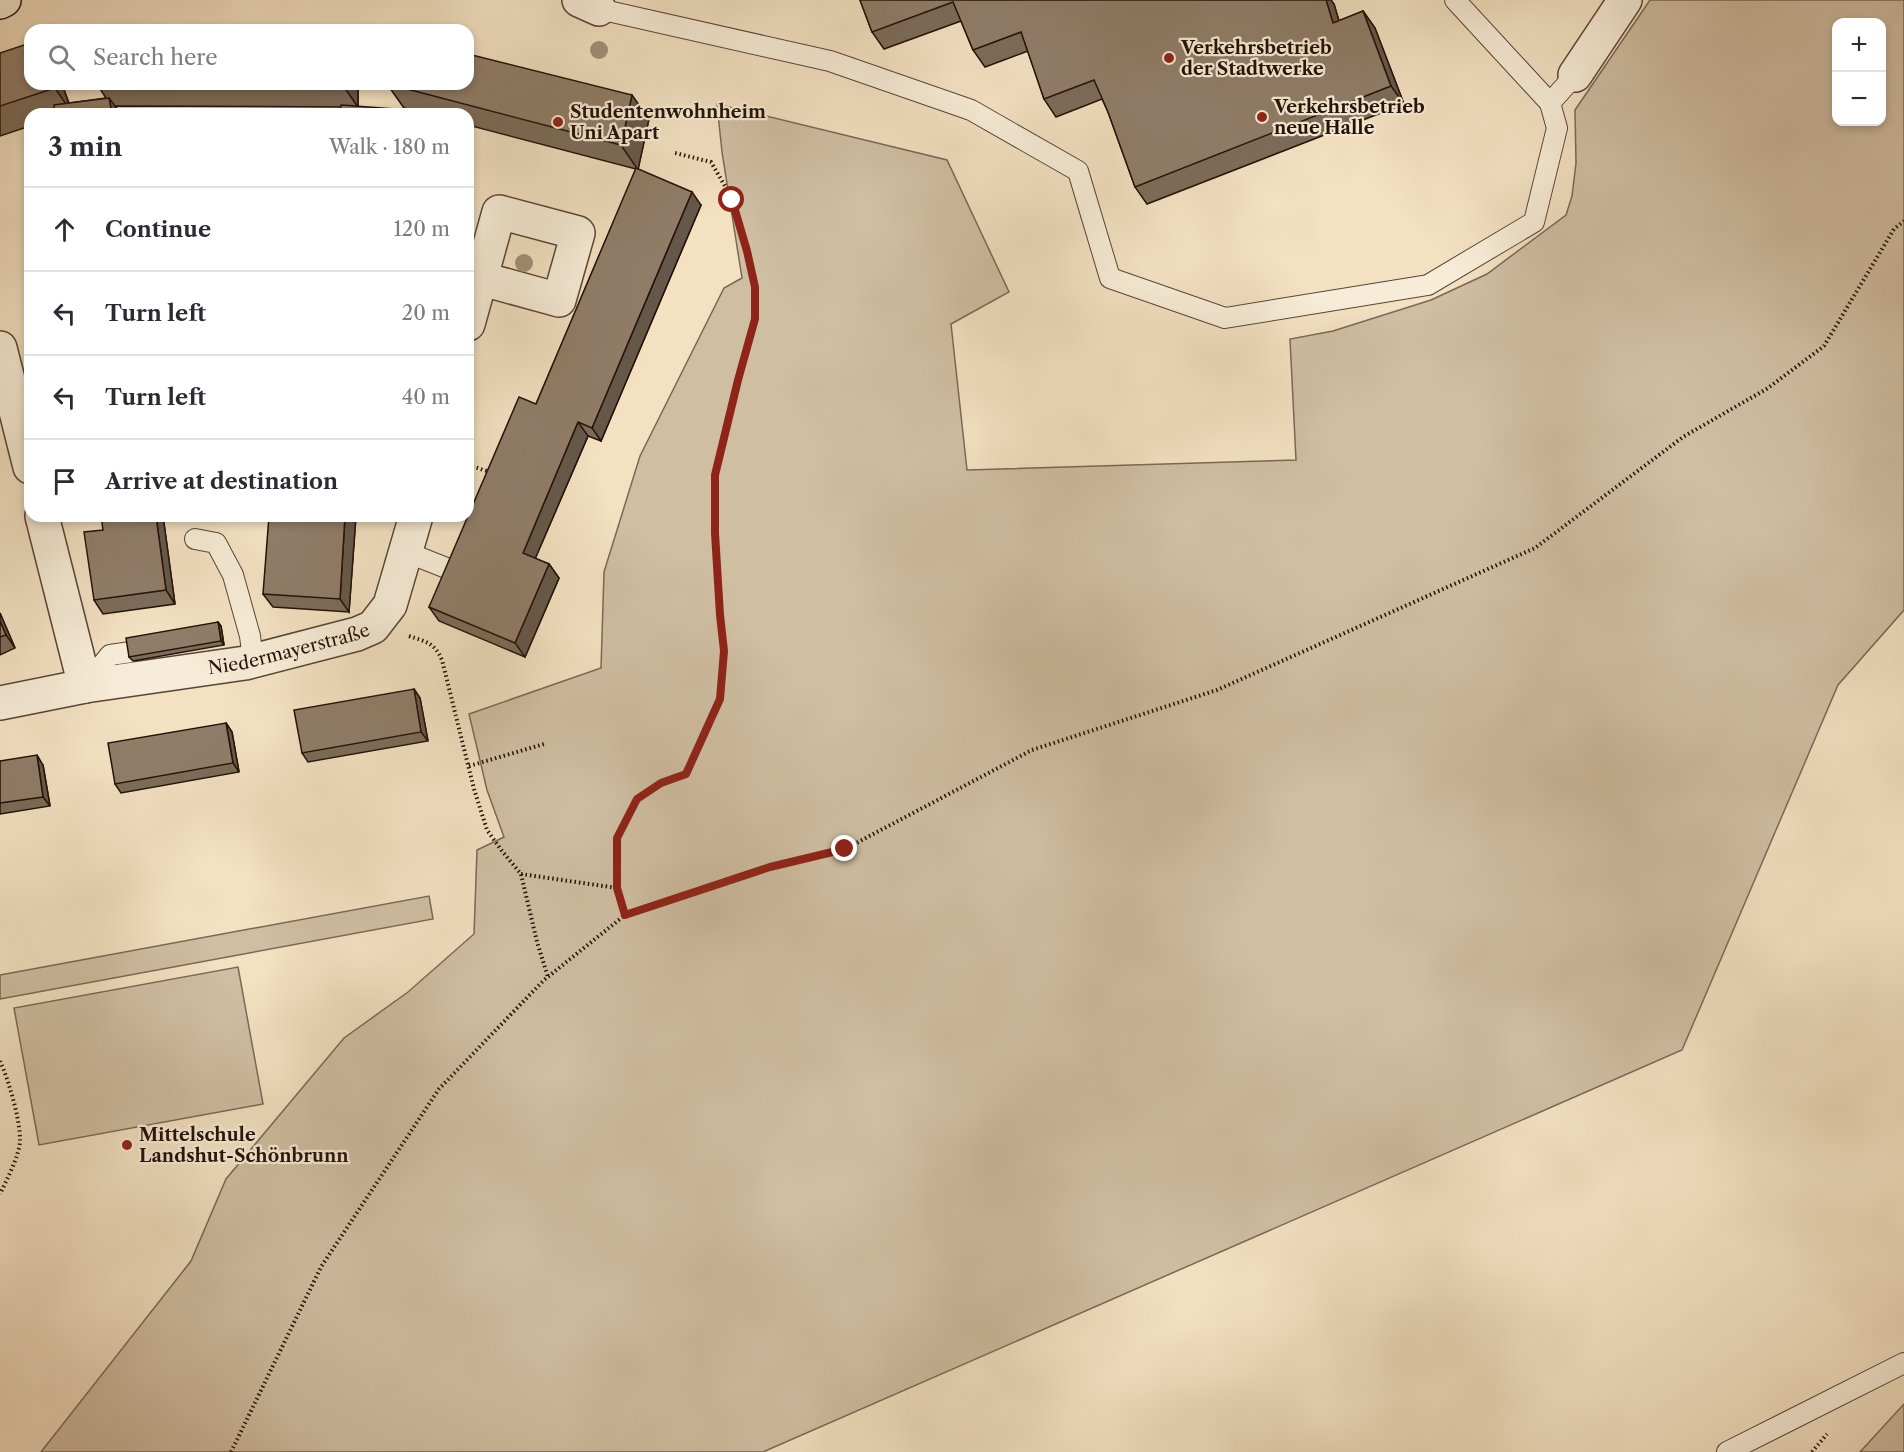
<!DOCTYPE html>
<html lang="en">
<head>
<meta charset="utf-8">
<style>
	body { margin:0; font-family:"Libre Caslon Text",serif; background:#f2f2f3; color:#2b2b33 }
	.controls { position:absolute; right:18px; top:18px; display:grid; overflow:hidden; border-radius:12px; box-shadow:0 3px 9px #0003 }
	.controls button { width:54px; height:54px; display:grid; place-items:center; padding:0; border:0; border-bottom:2px solid #e1e1e2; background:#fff; color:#2b2b33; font:30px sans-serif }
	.stop { position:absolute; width:18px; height:18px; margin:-14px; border:4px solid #8f2418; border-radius:50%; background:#fff }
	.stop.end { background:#8f2418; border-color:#fff; box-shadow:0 2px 6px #0008 }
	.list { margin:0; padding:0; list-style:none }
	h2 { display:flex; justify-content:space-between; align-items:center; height:78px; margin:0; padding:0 24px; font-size:26px }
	h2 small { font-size:20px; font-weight:400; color:#7c7c81 }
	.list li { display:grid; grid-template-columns:39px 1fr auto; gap:18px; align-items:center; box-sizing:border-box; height:84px; padding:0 24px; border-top:2px solid #e1e1e2 }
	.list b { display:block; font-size:22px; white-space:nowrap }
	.list em { font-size:20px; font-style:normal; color:#7c7c81 }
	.icon { flex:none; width:33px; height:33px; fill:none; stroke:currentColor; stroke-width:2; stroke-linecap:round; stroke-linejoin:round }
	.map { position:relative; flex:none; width:1904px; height:1452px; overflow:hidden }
	.search { position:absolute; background:#fff; box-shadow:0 3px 9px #0003; left:24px; top:24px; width:450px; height:66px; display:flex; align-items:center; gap:15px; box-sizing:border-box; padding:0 21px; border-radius:18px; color:#7c7c81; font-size:22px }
	.panel { position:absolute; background:#fff; box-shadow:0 3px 9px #0003; left:24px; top:108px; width:450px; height:414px; border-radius:18px }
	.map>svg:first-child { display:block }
</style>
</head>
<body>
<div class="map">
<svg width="1904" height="1452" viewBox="0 0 1904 1452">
	<rect width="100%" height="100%" fill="#f3e1c2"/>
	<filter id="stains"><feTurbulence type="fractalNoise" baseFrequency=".00333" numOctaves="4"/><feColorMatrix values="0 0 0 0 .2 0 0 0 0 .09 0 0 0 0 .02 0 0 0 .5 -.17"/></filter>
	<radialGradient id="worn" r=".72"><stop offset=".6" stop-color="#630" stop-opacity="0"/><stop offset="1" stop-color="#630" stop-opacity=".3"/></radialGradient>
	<path fill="#d0bea3" stroke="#7a6856" stroke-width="1.5" fill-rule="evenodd" d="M1650,0h254v610l-66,75 -156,365 -919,402h-722l150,-191 35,-82 118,-141 64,-46 66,-58 3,-84 27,-13 -17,-47 -18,-76 132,-46 3,-96 36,-116 84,-168 18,-10 -20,-126 -5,-48 230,56 62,132 -58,32 16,146 329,-10 -6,-121 43,-8 98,-31 56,-26 79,-59 6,-19 4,-33 -1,-53zM1882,22v100h-46v-100z
		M429,896l4,23 -433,80v-24z
		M238,967l25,137 -224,41 -25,-137z
		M1904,1404v48h-44z"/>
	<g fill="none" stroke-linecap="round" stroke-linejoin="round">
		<defs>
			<path id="service" d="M599,9l231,52 141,49 107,61 32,107 115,40 203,-33 106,-63 23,-94 -7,-25 -95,-103
				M1550,103l25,-28
				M195,539l21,4 17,32 17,61 3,24
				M406,552l53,21
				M85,686l25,-31 21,-3
				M1727,1452l177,-89"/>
			<g id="minor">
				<path d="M579,0l20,9"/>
				<path d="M1575,75l50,-75"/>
				<path d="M468,324l31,-112 79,21 -19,67 -80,-22"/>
				<path d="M0,348l30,119"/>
				<path d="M42,516l43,170"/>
				<path id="s1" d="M0,703l85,-17 160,-23 112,-29 16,-7 17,-22 26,-89"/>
			</g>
			<path id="secondary" d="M0,2l4,-2"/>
		</defs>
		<use href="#service" stroke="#584537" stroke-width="22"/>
		<use href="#minor" stroke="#584537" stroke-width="36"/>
		<use href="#secondary" stroke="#241109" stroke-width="36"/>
		<path stroke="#241109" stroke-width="4" stroke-dasharray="1.5 3" stroke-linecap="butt" d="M468,465l22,7
			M409,636c17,6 25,6 33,24l32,129 13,41 15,21 19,23 16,68 11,35
			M469,766l75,-22
			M521,874l96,14
			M625,915l-8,-27v-50l20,-39 24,-16 24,-9 35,-75 4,-49 -4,-35 -5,-82v-58l22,-95 18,-61v-32l-8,-36 -14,-51 -22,-38 -36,-9
			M0,1061c9,20 20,58 20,79 0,15 -14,41 -20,54
			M231,1452l90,-185 118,-178 105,-109 81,-65 145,-48 75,-18 187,-99 185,-60 318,-142 148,-111 85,-49 56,-42 70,-117 10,-8
			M1812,1452l15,-18"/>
		<use href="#service" stroke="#f7ecd7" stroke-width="20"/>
		<use href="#minor" stroke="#f7ecd7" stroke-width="33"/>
		<use href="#secondary" stroke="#f7ecd7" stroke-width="33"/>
	</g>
	<g fill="#a2907a">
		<circle cx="599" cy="50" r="9"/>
		<circle cx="524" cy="263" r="9"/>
	</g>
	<path fill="#7c6c5a" stroke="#241109" stroke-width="1.5" d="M860,0h471l3,4 5,17 24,-10 12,17 29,76 -257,100 -12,-17 -27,-75 -6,-13 -46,18 -12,-18 -16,-48 -43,16 -12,-17 -12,-29 -77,28 -12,-17z
		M0,53l62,31 7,19 37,-5 -9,-14h261v23h-17l-226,-1 6,8h-91v12l-30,10z
		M387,84l262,35 -11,50 63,36 -100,236 -13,-5 -53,123 14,5 10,14 -34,79 -86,-36 -10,-14 107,-203 100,-235 -168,-44v-11h-41l-23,-6z
		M163,516l12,88 -72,10 -9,-14 9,-70z
		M356,516l-7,96 -76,-5 -10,-13z
		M0,613l15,35 -15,7z
		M218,622l3,4 3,19 -91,16 -4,-4z
		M414,689l6,9 8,43 -120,21 -6,-9z
		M226,723l6,9 7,40 -118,21 -6,-9z
		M0,761l43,4 7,41 -50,8z"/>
	<path fill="#65584a" stroke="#241109" stroke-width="1.5" d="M1326,0h5l3,4 11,37 -12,-18z
		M1363,11l12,17 29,76 -13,-18z
		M53,84h9l10,29 -17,-25z
		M342,84h16v23z
		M632,95l17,24 -11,51 -17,-25z
		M109,98l12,16h-9z
		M692,192l9,13 -100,236 -9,-13z
		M578,422l10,14 -56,130 -9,-13z
		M156,516h7l12,88 -9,-14z
		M345,516h11l-7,96 -9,-13z
		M549,564l10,14 -34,79 -10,-14z
		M0,613l15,35 -9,-13 -6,-14z
		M218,622l3,4 3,19 -3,-4z
		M414,689l6,9 8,43 -7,-9z
		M226,723l6,9 7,40 -6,-9z
		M37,755l6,10 7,41 -7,-9z"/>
	<path fill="#907d69" stroke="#241109" stroke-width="1.5" d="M860,0h466l7,23 30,-12 28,75 -256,101 -27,-75 -14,-32 -50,19 -23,-67 -48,18 -20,-48 -81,30z
		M341,27v3h-246v-2z
		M30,43v41h23l2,4 -55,18v-53z
		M468,54l164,41 -11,50 -233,-61h80z
		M109,98l3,16h-57l-1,-9z
		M341,105l54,4v5h-55z
		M636,168l56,24 -100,236 -14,-6 -55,131 26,11 -34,79 -86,-36 90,-210 17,7z
		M101,516h55l10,74 -72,10 -10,-68 19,-2z
		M269,516h76l-5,83 -77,-5z
		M0,621l6,14 -6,2z
		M218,622l3,19 -92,16 -3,-19z
		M414,689l7,43 -119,21 -8,-43z
		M226,723l7,40 -118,21 -7,-41z
		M37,755l6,42 -43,6v-42z"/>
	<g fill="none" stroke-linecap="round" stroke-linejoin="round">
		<path stroke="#8f2418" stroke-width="8" d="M732,200l15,51 8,36v32l-17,61 -23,95v58l5,82 4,36 -4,48 -34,75 -25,9 -24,16 -20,39v50l8,27 145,-48 75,-18"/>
	</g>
	<g fill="#8f2418" stroke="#f7ecd7" stroke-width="2">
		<circle cx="1169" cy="58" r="6"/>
		<circle cx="1262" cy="117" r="6"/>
		<circle cx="558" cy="122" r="6"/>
		<circle cx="127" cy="1145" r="6"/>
	</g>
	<g text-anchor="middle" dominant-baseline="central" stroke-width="4.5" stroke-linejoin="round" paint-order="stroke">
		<g font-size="18" font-weight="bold" fill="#241109" stroke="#f7ecd7" text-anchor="start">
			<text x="1181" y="48">Verkehrsbetrieb<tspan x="1181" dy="21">der Stadtwerke</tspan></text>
			<text x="1274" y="107">Verkehrsbetrieb<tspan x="1274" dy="21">neue Halle</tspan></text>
			<text x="570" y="112">Studentenwohnheim<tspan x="570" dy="21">Uni Apart</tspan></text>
			<text x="139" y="1135">Mittelschule<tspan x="139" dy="21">Landshut-Schönbrunn</tspan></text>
		</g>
		<g font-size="18" fill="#241109" stroke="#f7ecd7">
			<text stroke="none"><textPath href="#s1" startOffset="294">Niedermayerstraße</textPath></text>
		</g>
	</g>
	<rect width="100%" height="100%" filter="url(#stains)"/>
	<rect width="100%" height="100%" fill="url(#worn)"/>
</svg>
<div class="controls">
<button>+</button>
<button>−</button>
</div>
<div class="stop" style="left:732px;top:200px"></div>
<div class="stop end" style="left:845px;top:849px"></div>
<div class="search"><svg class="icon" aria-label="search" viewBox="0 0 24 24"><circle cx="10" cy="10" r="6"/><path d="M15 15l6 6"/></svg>Search here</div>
<section class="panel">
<h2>3 min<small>Walk · 180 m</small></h2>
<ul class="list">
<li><svg class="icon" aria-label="ahead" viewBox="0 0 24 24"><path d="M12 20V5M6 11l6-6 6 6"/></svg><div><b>Continue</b></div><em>120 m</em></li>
<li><svg class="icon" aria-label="left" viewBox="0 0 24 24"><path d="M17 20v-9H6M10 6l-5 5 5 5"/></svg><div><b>Turn left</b></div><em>20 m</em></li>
<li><svg class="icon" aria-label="left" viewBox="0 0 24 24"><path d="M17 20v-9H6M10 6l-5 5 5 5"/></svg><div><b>Turn left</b></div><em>40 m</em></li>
<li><svg class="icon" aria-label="arrive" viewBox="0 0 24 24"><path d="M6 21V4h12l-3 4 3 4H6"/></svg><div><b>Arrive at destination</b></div></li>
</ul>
</section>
</div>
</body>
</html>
